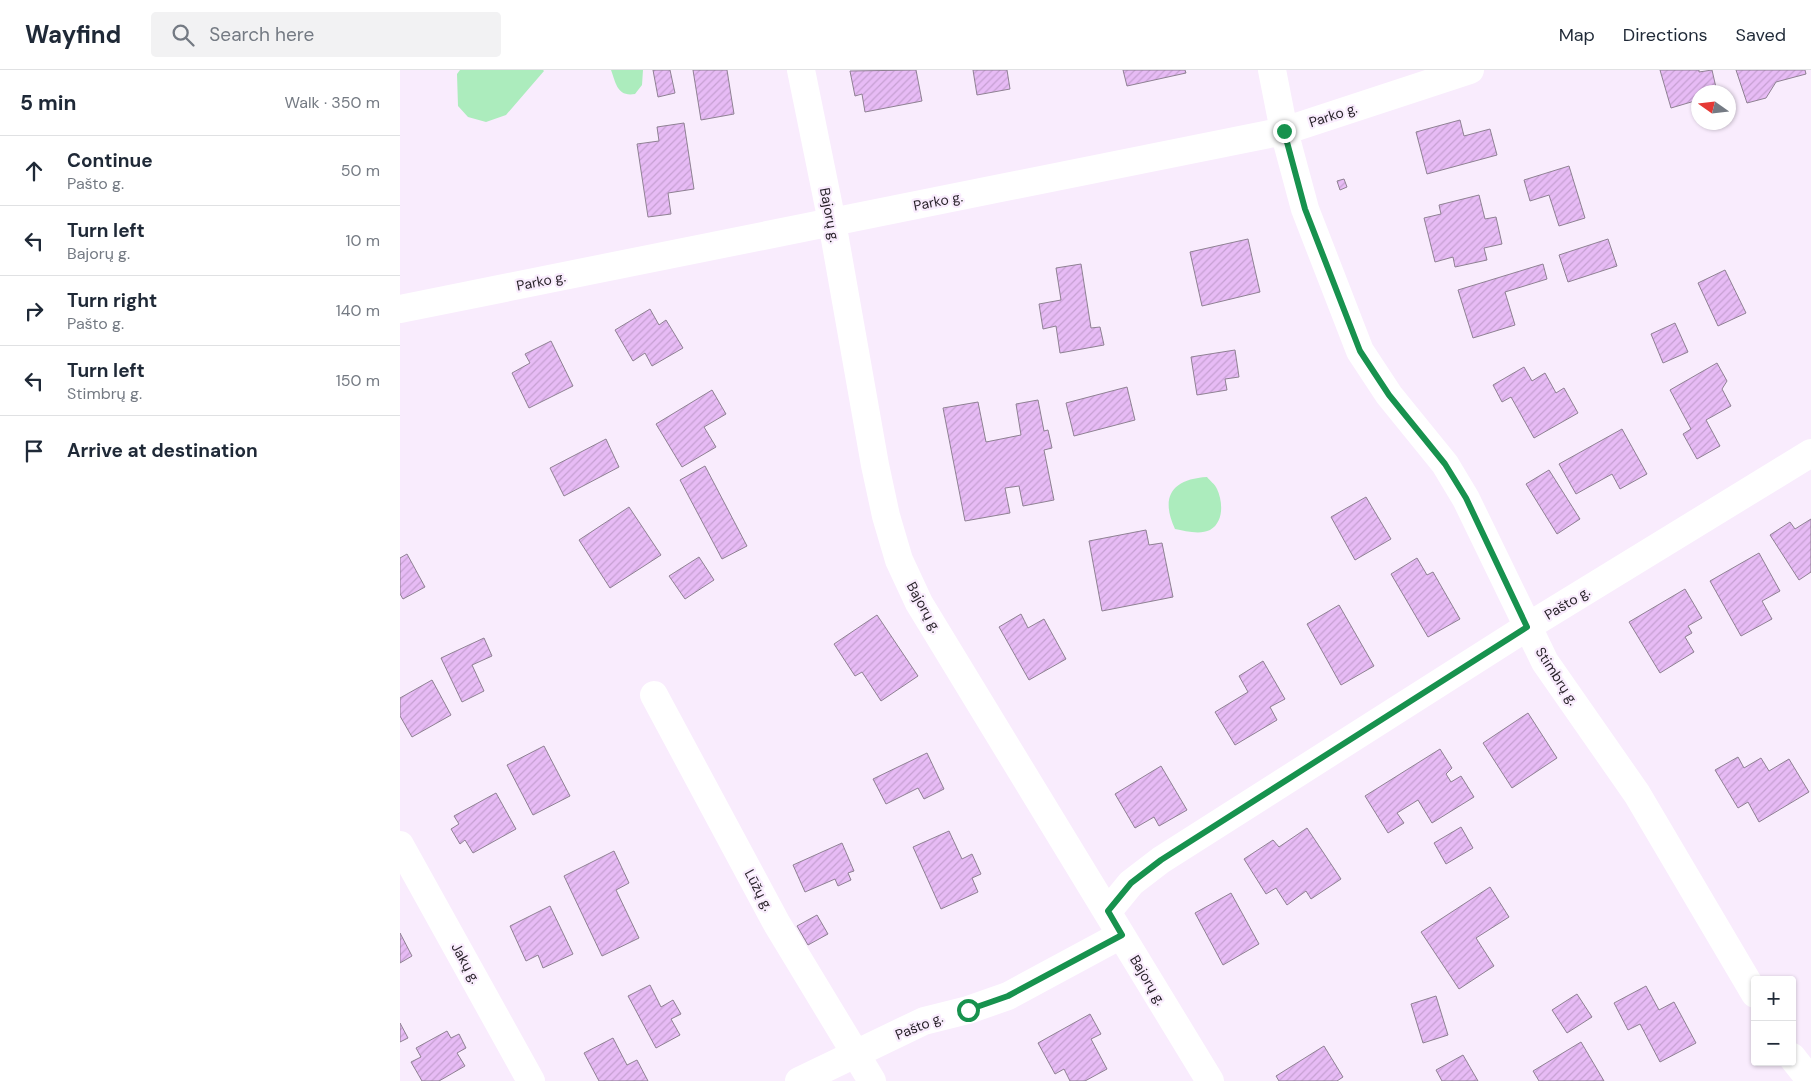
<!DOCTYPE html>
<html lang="en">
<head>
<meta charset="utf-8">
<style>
	body { margin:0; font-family:"DM Sans",sans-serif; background:#f2f2f3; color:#1f2937 }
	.controls { position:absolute; right:15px; bottom:15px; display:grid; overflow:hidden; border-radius:5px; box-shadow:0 1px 4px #0004 }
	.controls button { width:45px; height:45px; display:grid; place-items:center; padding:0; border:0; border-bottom:1px solid #e0e1e3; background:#fff; color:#1f2937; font:25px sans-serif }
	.compass { position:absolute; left:1291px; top:15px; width:45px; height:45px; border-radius:50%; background:#fff; box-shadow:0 1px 4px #0004; rotate:284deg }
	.stop { position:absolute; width:15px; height:15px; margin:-11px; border:4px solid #17924e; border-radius:50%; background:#fff }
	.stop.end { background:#17924e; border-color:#fff; box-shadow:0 1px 5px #0008 }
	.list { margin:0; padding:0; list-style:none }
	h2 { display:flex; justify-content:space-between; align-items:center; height:65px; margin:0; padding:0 20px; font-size:21px }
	h2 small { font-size:16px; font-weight:400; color:#747a83 }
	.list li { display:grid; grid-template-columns:32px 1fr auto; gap:15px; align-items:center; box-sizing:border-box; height:70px; padding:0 20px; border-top:1px solid #e0e1e3 }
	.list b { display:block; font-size:19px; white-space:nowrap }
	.list p { margin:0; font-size:16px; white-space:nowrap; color:#747a83 }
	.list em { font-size:16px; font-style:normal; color:#747a83 }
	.icon { flex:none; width:28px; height:28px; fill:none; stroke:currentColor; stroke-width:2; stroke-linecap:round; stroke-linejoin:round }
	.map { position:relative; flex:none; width:1411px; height:1011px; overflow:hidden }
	header { display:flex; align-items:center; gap:30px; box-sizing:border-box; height:70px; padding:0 25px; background:#fff; border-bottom:1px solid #e0e1e3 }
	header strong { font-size:24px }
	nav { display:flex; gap:28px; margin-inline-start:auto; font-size:18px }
	.search { width:350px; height:45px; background:#f2f2f3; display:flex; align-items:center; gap:12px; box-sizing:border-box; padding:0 18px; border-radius:5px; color:#747a83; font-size:19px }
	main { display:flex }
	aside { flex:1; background:#fff }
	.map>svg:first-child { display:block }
</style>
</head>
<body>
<header>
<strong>Wayfind</strong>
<div class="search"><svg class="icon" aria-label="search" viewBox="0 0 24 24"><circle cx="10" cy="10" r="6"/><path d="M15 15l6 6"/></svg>Search here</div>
<nav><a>Map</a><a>Directions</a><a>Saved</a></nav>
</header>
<main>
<aside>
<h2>5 min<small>Walk · 350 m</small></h2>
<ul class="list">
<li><svg class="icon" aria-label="ahead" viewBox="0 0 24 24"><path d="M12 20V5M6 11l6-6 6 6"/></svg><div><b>Continue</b><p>Pašto g.</p></div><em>50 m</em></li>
<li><svg class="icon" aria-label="left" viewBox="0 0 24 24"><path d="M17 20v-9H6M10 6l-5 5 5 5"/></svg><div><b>Turn left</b><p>Bajorų g.</p></div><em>10 m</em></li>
<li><svg class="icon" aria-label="right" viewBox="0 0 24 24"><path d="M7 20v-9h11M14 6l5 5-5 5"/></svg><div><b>Turn right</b><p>Pašto g.</p></div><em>140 m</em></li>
<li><svg class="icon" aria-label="left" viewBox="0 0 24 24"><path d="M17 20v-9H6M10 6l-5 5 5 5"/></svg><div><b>Turn left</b><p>Stimbrų g.</p></div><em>150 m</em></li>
<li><svg class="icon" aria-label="arrive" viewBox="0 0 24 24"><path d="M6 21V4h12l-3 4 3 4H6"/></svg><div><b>Arrive at destination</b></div></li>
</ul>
</aside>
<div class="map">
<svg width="1411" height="1011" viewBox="0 0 1411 1011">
	<defs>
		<pattern id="building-hatch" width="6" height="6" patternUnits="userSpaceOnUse" patternTransform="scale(1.25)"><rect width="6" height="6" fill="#e7bbf5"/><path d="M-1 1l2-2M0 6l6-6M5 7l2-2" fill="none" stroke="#c6a0d2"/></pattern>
	</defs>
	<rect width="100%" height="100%" fill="#f9ecfd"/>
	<path fill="#acecbd" d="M60,0h83l1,1 -38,44 -20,7 -18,-5 -10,-11 -1,-32z
		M211,0h32l-1,15 -7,9c-18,3 -19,-11 -24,-24z
		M807,407c3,4 8,7 10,12 6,13 7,33 -7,41 -10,5 -25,1 -35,-1 -15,-32 -3,-50 32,-52z"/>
	<path fill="url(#building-hatch)" stroke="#8f8193" d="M253,0h17l5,23 -17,4z
		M293,0h34l7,44 -33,6z
		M516,0l6,31 -57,11 -3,-18 -7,2 -5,-25z
		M573,0h34l3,19 -33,6z
		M723,0h62l1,3 -59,13z
		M1260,0h39v2l13,-2 5,22h-19v8l-27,8z
		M1336,0h69l1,4 -30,8 -10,16 -19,5z
		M1060,50l4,16 26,-7 7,26 -70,19 -11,-42z
		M284,53l10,66 -26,4 3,21 -23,3 -11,-73 22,-3 -2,-14z
		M1169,96l16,52 -26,8 -10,-31 -19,6 -6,-21z
		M944,109l3,8 -7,3 -3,-9z
		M1079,125l6,24 11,-2 6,27 -18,4 3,12 -32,7 -2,-10 -18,5 -11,-44 17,-4 -2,-9z
		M848,169l12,53 -58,14 -12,-54z
		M1208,169l9,27 -49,16 -9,-27z
		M681,194l10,64 9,-1 4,18 -44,8 -4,-27 -13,3 -4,-25 22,-4 -5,-32z
		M1143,194l4,15 -42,13 10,33 -42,13 -15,-48z
		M1325,200l21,43 -28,13 -20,-43z
		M250,239l9,16 7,-5 17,28 -31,18 -7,-13 -12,8 -18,-31z
		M1275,253l13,29 -25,11 -12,-29z
		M151,271l22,45 -44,22 -17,-35 18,-10 -5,-9z
		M835,280l4,27 -14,2 2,11 -30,5 -6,-38z
		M1317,293l10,18 -5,8 9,17 -25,14 14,26 -23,13 -14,-25 8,-5 -21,-39z
		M1124,297l8,14 13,-8 11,20 8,-5 14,25 -44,25 -23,-41 -9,5 -9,-17z
		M727,317l8,33 -61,16 -8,-33z
		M312,320l14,24 -22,13 12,20 -34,20 -26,-43z
		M638,330l6,31 4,-1 4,18 -8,2 10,50 -31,6 -4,-20 -14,2 5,25 -45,8 -22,-113 35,-6 8,40 35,-7 -5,-31z
		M1222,359l25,45 -27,15 -8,-15 -36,20 -17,-30z
		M206,369l13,28 -55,29 -14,-28z
		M305,396l42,80 -25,13 -42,-79z
		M1149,400l31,49 -23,15 -31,-50z
		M966,427l25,42 -36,21 -24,-43z
		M229,437l32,48 -51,33 -31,-48z
		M1411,449v53l-12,8 -29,-45 20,-13 5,7z
		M746,460l3,15 13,-2 11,54 -71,14 -13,-70z
		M1359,483l21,38 -18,10 10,18 -31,17 -31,-55z
		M7,484l18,33 -22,12 -3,-5v-36z
		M299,487l15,23 -29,19 -16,-23z
		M1017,488l10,17 6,-3 27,47 -32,18 -37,-63z
		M1285,519l17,29 -14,8 4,7 -7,4 9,15 -34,21 -31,-51z
		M939,535l35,61 -33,19 -34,-61z
		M621,544l7,14 16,-9 22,40 -37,21 -30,-53z
		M477,545l41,61 -37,25 -19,-29 -7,4 -21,-32z
		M84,568l8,18 -20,9 12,26 -22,11 -21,-44z
		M863,591l22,38 -15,8 7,13 -42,25 -20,-33 33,-20 -9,-16z
		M32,610l19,35 -39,22 -12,-21v-18z
		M1128,643l29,45 -45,30 -29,-45z
		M144,676l26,50 -37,19 -26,-50z
		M1040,679l12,19 -6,6 5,8 10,-6 13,21 -42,26 -14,-23 -21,13 7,10 -16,10 -23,-37z
		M527,683l17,36 -20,10 -6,-11 -32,16 -13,-25z
		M1338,687l6,11 17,-10 8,13 20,-12 20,33 -50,30 -11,-20 -10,6 -23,-38z
		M761,696l26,44 -28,16 -5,-9 -19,11 -20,-34z
		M96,723l20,36 -43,24 -8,-13 -5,4 -9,-15 8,-5 -5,-8z
		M1061,757l12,21 -27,16 -12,-21z
		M907,758l34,51 -30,20 -5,-8 -19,14 -11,-17 -10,6 -22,-35 29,-19 6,7z
		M549,761l13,28 10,-5 9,20 -9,4 6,14 -37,17 -28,-62z
		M442,773l12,28 -6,2 3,7 -13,6 -3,-7 -30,13 -12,-27z
		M214,781l15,32 -13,7 23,48 -37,18 -38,-80z
		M1090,817l19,30 -33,21 18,28 -35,23 -38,-57z
		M831,823l28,51 -36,21 -28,-52z
		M150,836l23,48 -30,14 -5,-13 -12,6 -16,-35z
		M417,845l11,19 -20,11 -11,-19z
		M0,863l12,23 -12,7z
		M250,915l11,22 12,-7 8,14 -10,5 9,16 -24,13 -28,-52z
		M1246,916l13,24 15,-8 22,41 -36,19 -20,-38 -12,6 -14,-27z
		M1177,924l15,23 -25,16 -15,-23z
		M1036,926l12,39 -25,8 -12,-39z
		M690,944l11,20 -10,5 16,30 -22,12h-15l-6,-12 -9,5 -17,-31z
		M0,953l8,15 -8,4z
		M47,961l4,7 8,-4 7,14 -9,5 8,13 -26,15h-17l-11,-19 10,-5 -5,-9z
		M213,968l14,27 10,-5 11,21h-49l-15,-28z
		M1181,972l23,39h-65l-6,-10z
		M924,976l19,31 -6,4h-58l-3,-5z
		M1063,985l15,26h-36l-6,-11z"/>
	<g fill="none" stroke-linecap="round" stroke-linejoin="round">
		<path stroke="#fff" stroke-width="28" d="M401,0l31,152 43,243 11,51 13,44 20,43 291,478
			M872,0l12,61 21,78 55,142 29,44 56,69 21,35 79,163 92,132 118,200
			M0,239l884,-178 186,-61
			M254,625l123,229 95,157
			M0,775l131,236
			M708,841l23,-28 30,-23 366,-233 284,-174
			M1392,987l19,24
			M399,1011l125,-60 44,-11 40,-14 113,-61"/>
	</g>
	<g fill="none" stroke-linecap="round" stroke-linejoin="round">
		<path stroke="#17924e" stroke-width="6" d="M568,940l40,-14 114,-61 -14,-24 23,-28 30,-23 366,-233 -61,-129 -21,-34 -56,-69 -29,-44 -55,-142 -21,-78"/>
	</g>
	<g text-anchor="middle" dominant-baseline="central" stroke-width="4.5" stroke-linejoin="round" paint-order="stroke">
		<g font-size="14" fill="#251f26" stroke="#f9ecfd">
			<text transform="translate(933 45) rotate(-18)">Parko g.</text>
			<text transform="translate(538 131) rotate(-11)">Parko g.</text>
			<text transform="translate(430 145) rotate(79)">Bajorų g.</text>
			<text transform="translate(141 211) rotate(-11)">Parko g.</text>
			<text transform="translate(1167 533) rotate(-31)">Pašto g.</text>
			<text transform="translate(524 537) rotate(61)">Bajorų g.</text>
			<text transform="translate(1157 606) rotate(57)">Stimbrų g.</text>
			<text transform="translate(359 820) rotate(62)">Lūžų g.</text>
			<text transform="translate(66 893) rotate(61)">Jakų g.</text>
			<text transform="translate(748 910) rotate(59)">Bajorų g.</text>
			<text transform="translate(519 956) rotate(-22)">Pašto g.</text>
		</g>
	</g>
</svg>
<div class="controls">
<button>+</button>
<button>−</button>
</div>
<svg class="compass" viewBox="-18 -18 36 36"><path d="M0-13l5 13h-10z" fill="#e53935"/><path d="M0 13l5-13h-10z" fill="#747a83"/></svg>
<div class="stop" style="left:568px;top:940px"></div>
<div class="stop end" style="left:884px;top:61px"></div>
</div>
</main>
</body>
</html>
